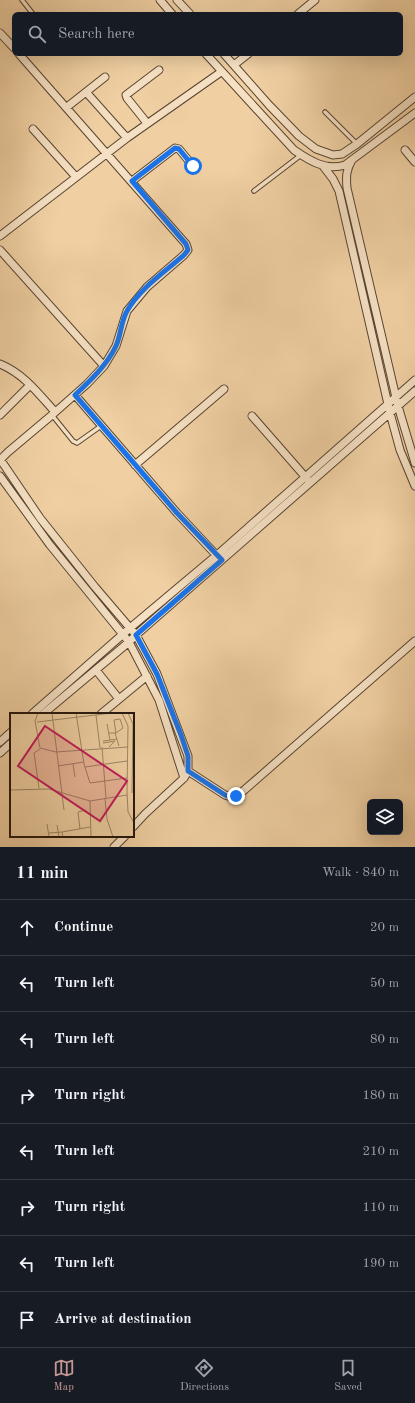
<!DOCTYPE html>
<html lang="en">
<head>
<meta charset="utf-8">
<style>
	body { margin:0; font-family:"Old Standard TT",serif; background:#20242c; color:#f1f3f6 }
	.controls { position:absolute; right:12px; bottom:12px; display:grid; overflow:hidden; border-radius:6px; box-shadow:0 4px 16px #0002 }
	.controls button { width:36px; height:36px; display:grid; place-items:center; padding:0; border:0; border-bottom:1px solid #363941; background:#171b24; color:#f1f3f6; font:20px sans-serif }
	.stop { position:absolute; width:12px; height:12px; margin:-9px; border:3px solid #1a73e8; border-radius:50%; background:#fff }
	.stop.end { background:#1a73e8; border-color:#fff; box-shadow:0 1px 4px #0008 }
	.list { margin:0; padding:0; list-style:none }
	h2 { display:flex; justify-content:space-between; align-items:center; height:52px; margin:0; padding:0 16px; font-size:17px }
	h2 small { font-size:13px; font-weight:400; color:#9ea1a6 }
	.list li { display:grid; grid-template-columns:26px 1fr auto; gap:12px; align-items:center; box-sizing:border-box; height:56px; padding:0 16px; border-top:1px solid #363941 }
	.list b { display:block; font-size:15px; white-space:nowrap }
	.list em { font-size:13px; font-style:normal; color:#9ea1a6 }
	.icon { flex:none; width:22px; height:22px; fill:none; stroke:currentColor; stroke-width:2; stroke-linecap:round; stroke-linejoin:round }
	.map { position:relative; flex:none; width:415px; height:847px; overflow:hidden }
	.search { position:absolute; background:#171b24; box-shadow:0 4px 16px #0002; left:12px; right:12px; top:12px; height:44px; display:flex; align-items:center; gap:10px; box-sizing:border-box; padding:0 14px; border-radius:6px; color:#9ea1a6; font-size:15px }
	.sheet { height:500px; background:#171b24 }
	nav { display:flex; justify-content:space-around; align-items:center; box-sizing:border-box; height:56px; border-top:1px solid #363941; background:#171b24; font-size:11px; color:#9ea1a6 }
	nav a { display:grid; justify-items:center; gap:2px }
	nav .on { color:#c59692 }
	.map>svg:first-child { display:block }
</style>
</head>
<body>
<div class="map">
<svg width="415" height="847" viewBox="0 0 415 847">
	<rect width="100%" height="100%" fill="#f0d0a3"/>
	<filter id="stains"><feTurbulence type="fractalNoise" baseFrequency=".005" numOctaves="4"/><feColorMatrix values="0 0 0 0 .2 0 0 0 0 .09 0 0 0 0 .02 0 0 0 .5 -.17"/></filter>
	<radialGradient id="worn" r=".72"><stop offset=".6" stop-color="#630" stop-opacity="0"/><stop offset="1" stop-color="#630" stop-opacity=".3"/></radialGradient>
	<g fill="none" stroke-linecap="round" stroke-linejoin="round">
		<defs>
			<path id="lane" d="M22,0l11,14
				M325,112l32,32
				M254,191l47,-36
				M52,415l21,26 4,2 24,-17"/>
			<path id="street" d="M160,0l12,14
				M177,0l13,14
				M298,14l17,-14
				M0,33l14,15
				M206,54l88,96c16,11 32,21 51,15l70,-52
				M224,54l45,51 30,31 17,13 17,6 9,-1 15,-10 58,-47
				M234,65l14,-11
				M86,92l41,46
				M67,107l38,-30
				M147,123l-20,-25 -1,-3 33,-25
				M33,129l43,48
				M405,150l10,12
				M352,160c-6,10 -6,17 -5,28l51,218 17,57
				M323,166l10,13 6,12 51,222 10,37 15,36
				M132,181l43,-33 4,1 14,17
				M0,236l127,-98 94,-66
				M0,250l104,116
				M0,364c24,10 38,29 55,48
				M75,395l102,118 42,45
				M0,415l30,-30
				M252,416l56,64
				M0,459l40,59 55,69 41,48 21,39 31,82v15l-4,7 -39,36 -12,13
				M0,460l8,-8 44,-37 35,-31 17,-18 12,-20 11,-35 20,-24 37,-32 4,-5 -2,-6 -167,-190
				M135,465l89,-76
				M0,476l50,69 79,97 30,58 25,78
				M96,670l23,29
				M32,714l98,-86 87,-73 198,-175
				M43,714l86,-72 7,-7 279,-244
				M101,714l46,-38
				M0,742l11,-10
				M0,753l11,-10
				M188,771l37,24c7,3 11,1 17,-3l173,-151
				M114,847l11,-11"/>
		</defs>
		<use href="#lane" stroke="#574432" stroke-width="5.5"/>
		<use href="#street" stroke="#574432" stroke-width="9"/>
		<use href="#lane" stroke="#f5e0c3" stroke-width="3.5"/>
		<use href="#street" stroke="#f5e0c3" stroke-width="7"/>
	</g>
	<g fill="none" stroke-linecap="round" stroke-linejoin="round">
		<path stroke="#1a73e8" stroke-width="5" d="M193,166l-14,-17 -4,-1 -43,33 54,63 2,6 -4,5c-19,17 -44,33 -57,56 -6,10 -6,24 -11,35 -9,19 -26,35 -41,49l102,118 45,47 -86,75 21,39 24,61 7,21v15l37,24 5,2 6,-1"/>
	</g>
	<g transform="translate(10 713)">
		<rect width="124" height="124" fill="#f0d0a3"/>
		<path fill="none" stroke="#9e8667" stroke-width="1" d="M28,0l-3,8 5,27M42,0l12,97M66,0l8,51 6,19 37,-5M112,0l6,13 -1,66M118,0l5,11 -1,69M86,2l4,33M27,9l75,-9M97,11l3,16M99,20h7l7,-5 -3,-9 -6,1 2,13M105,20l4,13M93,28l14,-2M93,30l12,-2 -6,6M92,34l4,51M30,35l16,4 72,-5M63,51l2,13M48,53l26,-4M75,54l42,-6M29,75l-5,-35 6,-4M0,77l39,-1 41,12M117,79l1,20 6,11M95,86l2,20 6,18M37,111l2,13M47,112l2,12M70,116l-2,-17 8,-2M39,120l13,-1M53,124l-1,-5 28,-5M81,124l-1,-36 37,-6"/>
		<path fill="#c2185b" fill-opacity="0.15" stroke="#c2185b" stroke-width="2" d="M35,13l82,55 -27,40 -82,-55z"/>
		<rect width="124" height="124" fill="none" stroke="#24160c" stroke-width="2"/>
	</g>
	<rect width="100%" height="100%" filter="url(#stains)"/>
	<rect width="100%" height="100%" fill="url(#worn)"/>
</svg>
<div class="controls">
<button><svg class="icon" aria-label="layers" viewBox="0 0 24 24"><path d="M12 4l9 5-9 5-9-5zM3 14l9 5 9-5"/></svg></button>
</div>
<div class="stop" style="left:193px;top:166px"></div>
<div class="stop end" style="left:236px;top:796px"></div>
<div class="search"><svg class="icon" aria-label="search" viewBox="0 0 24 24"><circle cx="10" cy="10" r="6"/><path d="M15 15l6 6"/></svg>Search here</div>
</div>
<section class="sheet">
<h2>11 min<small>Walk · 840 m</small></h2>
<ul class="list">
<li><svg class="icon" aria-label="ahead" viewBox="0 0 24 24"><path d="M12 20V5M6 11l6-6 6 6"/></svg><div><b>Continue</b></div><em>20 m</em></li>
<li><svg class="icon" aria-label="left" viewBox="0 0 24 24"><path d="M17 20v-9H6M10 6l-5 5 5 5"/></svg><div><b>Turn left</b></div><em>50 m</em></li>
<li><svg class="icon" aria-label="left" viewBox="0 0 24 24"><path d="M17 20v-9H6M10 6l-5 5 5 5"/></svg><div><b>Turn left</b></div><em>80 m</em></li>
<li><svg class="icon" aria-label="right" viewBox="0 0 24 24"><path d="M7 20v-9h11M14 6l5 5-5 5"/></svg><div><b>Turn right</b></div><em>180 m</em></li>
<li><svg class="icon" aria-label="left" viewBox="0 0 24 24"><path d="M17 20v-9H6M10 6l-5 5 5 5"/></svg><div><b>Turn left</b></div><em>210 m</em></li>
<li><svg class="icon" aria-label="right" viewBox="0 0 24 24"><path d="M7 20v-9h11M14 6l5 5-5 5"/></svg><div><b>Turn right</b></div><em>110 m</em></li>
<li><svg class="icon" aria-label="left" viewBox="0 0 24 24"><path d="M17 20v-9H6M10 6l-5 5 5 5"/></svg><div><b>Turn left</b></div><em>190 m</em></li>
<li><svg class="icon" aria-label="arrive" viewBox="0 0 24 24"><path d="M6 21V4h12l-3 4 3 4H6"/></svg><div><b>Arrive at destination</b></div></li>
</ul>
</section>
<nav>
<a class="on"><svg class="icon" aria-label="map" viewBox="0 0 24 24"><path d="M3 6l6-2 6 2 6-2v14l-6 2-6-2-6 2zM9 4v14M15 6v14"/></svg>Map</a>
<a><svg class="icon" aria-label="directions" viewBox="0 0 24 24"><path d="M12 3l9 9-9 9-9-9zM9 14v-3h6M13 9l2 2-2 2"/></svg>Directions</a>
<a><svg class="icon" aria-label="saved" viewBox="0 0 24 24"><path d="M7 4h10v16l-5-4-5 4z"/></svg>Saved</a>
</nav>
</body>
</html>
